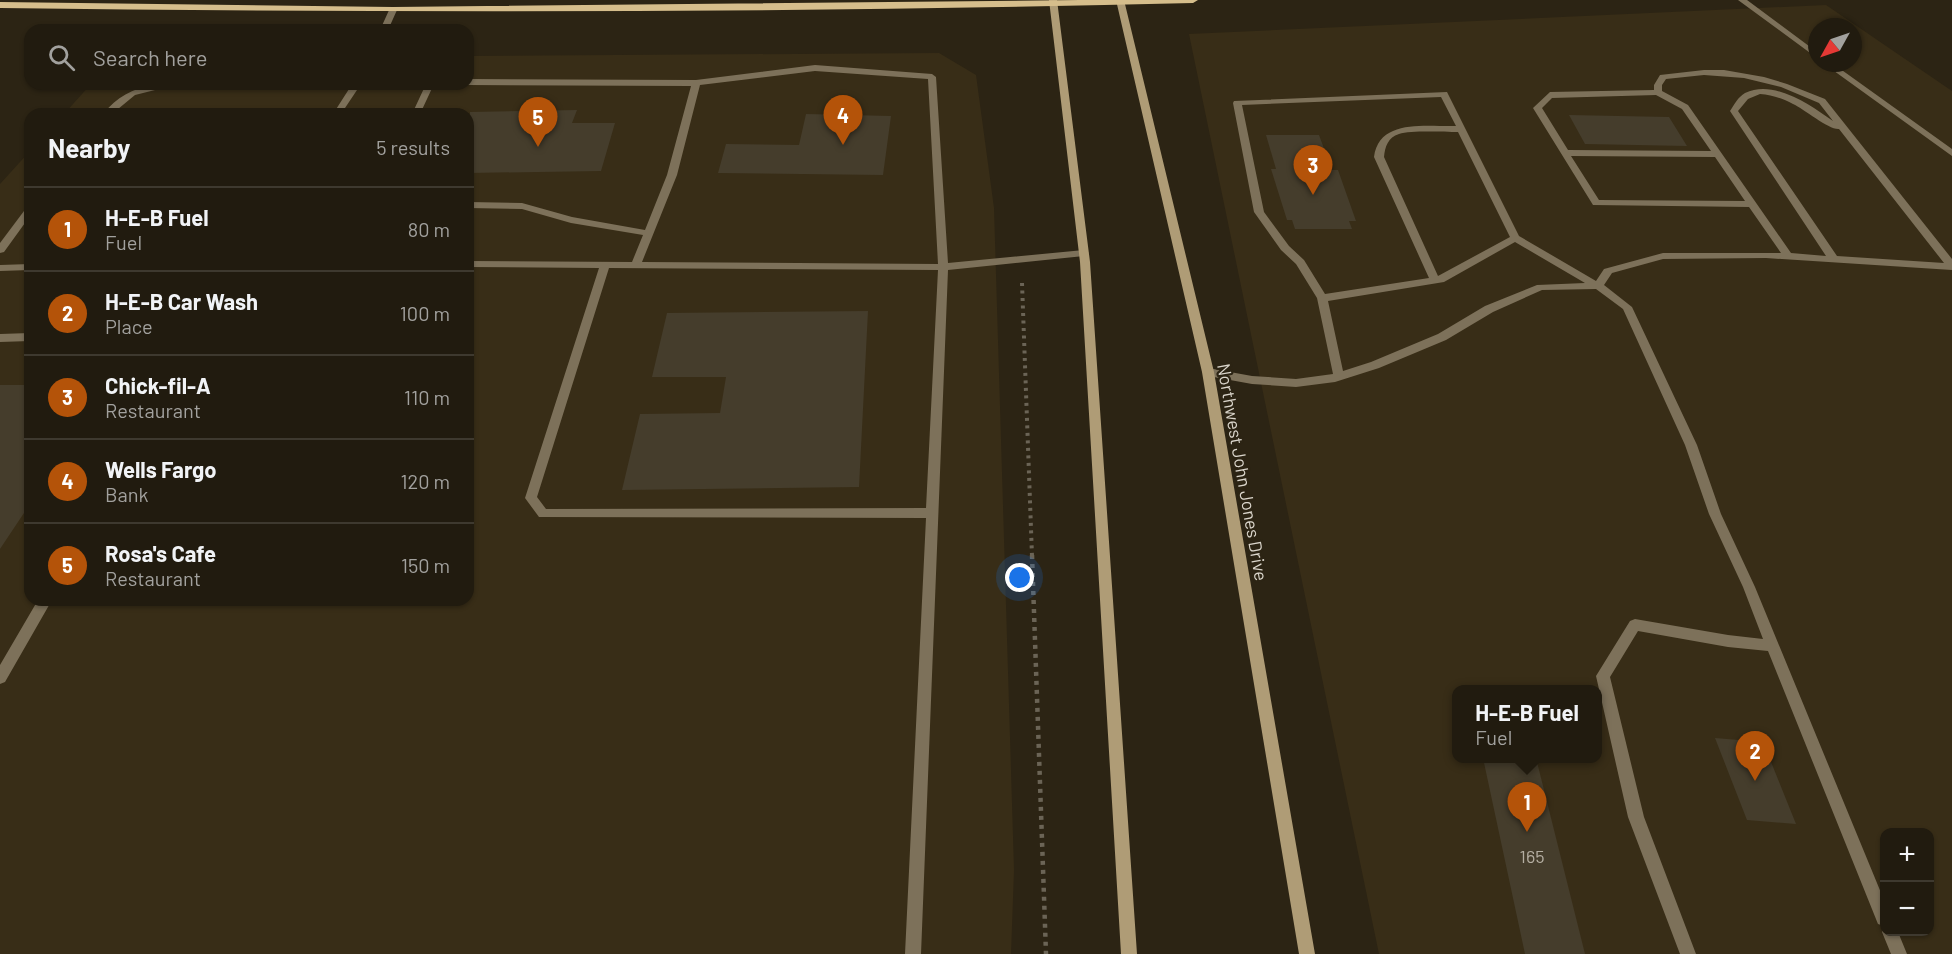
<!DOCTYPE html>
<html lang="en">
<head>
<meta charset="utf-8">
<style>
	body { margin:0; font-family:Barlow,sans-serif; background:#292418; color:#f1f3f6 }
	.controls { position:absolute; right:18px; bottom:18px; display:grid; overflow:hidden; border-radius:12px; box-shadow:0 2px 4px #0004 }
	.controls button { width:54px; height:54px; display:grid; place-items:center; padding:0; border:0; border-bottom:2px solid #3e392f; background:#211b0f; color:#f1f3f6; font:30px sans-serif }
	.compass { position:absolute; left:1808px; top:18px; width:54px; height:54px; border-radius:50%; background:#211b0f; box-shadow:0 2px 4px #0004; rotate:230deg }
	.you { position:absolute; left:1020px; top:578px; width:21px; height:21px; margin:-15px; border:4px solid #fff; border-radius:50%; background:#1a73e8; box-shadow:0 0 0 9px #1a73e833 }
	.badge { display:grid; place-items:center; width:39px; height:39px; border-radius:50%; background:#b45309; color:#fff; font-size:20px; font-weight:700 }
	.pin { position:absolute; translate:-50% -50px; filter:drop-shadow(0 2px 3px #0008) }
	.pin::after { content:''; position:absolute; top:32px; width:21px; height:18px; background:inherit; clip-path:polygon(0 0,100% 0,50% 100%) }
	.popup { position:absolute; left:1452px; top:685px; width:150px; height:78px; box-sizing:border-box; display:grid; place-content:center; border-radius:12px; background:#211b0f; filter:drop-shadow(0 2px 4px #0005); font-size:20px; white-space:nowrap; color:#a2a19e }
	.popup b { font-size:22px; color:#f1f3f6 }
	.popup::after { content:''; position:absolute; left:50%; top:100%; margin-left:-12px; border:12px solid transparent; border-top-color:#211b0f }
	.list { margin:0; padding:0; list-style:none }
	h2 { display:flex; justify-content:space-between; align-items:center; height:78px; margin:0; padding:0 24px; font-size:26px }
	h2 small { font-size:20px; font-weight:400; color:#a2a19e }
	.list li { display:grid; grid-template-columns:39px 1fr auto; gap:18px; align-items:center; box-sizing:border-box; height:84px; padding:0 24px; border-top:2px solid #3e392f }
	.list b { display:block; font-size:22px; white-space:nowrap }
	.list p { margin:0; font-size:20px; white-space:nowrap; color:#a2a19e }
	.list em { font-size:20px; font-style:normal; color:#a2a19e }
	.icon { flex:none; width:33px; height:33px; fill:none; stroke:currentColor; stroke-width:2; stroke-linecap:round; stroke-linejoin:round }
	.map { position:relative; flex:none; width:1952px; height:954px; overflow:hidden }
	.search { position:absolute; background:#211b0f; box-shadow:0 2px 4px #0004; left:24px; top:24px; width:450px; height:66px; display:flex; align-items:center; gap:15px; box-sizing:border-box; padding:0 21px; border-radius:18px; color:#a2a19e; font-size:22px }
	.panel { position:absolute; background:#211b0f; box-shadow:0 2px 4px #0004; left:24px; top:108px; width:450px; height:498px; border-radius:18px }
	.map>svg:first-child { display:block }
</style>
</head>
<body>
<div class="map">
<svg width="1952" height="954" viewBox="0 0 1952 954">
	<rect width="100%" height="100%" fill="#2c2414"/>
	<path fill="#382d17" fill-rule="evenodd" d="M1826,5l126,86v863h-573l-190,-920zM1817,27h36v36h-36zM1456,690h142v68h-142zM1884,832h46v100h-46z
		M939,53l37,22 18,133 20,662 -3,84h-1011v-770l30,-33v449h438v-486h-404l27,-30h377v-28z"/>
	<path fill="#453d2c" d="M577,110l-5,13h43l-14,48 -133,2 2,-61z
		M806,114l85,2 -8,59 -165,-2 8,-29 73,1z
		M1569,115l100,2 18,29 -102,-2z
		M1266,135h53l13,35h6l18,51h-7l3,8h-57l-3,-9h-5l-16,-51h5z
		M868,311l-9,176 -237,3 18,-76 80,-1 6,-36h-74l15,-64z
		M0,385h30v119l-30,45z
		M1715,738l48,4 33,82 -49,-4z
		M1483,758h53l49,196h-60z"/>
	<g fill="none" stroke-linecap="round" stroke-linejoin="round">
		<path stroke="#6b6456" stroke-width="4" stroke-dasharray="3 4.5" stroke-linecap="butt" d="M1022,283l10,273"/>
		<path stroke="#6b6456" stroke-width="4.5" stroke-dasharray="4 5" stroke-linecap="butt" d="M1032,555l14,399"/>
		<path fill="#7d715a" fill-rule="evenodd" d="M1738,0h9l70,52v6z
			M390,8l7,2 -9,20h-8z
			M1823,63h9l120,86v7z
			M815,65l117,9 4,3 12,186 136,-13 5,3 -5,3 -136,14 -27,684h-16l21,-436 -387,-1 -14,-19 74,-230 -131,-1v-6l164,1 11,-27 -72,-12 -49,-14 -54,-1v-6l54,1 50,14 73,13 22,-55 24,-89 -223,-1 -2,-1h2v-5l228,1zM815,71l113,8 10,185 -296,-2 35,-87 23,-90zM609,268l329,2 -12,238 -380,1 -9,-12z
			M1704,70h20l40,7 23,7 38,15 127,160v11l-186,-12 -103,1 -51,14 -8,12 28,22 65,138 24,69 34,73 129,313v26l-6,-2 -110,-273 -40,-4 -90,-16 -28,46 34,140 52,137h-16l-52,-137 -32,-141 34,-55 5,-2 93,16 35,4 -20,-52 -34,-73 -24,-69 -62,-136 -27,-20 -54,1 -49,22 -47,28 -67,28 -44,14 -39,5 -44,-3 -44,-8 -6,-4 6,-4 44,8 44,3 37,-5 -16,-76 -21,-34 -15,-14 -27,-38 -21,-109 1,-2 213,-9 72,144 77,45 8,-12 59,-16h118l-32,-46 -156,-2 -60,-97 17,-16 104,-2v-5l6,-10zM1704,75l40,3 37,9 38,16 14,18c-23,-16 -59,-42 -88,-28 -7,4 -11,12 -15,18l96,145 -35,-3 -103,-148 -26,-14v-6l4,-6zM1760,94c12,1 22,4 33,10 11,5 36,26 46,25l105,134 -107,-7 -99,-145 10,-12zM1656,95l26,14 29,42 -143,-1 -26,-42 10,-10zM1441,97l15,29c-29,1 -77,-8 -82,31l55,121 -104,16 -21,-34 -15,-14 -25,-34 -22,-107zM1458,132l52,105 -72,39 -54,-119c1,-10 4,-20 15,-23 12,-4 45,-2 59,-2zM1571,156l144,1 30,44 -146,-1zM1515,242l70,41 -48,2 -52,21 -47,28 -67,28 -28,9 -15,-70 116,-19z
			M154,84h207l-20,30h-8l16,-25 -186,-1 -28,7 -23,19h-9c14,-17 29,-25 51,-30z
			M426,84h8l-14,30h-8z
			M30,206v10l-26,36 -4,1v-10l27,-36z
			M30,264v6l-30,1v-6z
			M30,333v8l-30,1v-8z
			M38,600h14l-47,82 -5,2v-19z
			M1884,926v6h14l9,22h-16l-9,-22z"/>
		<path fill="#af9c76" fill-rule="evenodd" d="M1049,0h8l33,262 47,692h-16l-41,-692z
			M1116,0h8l90,372 101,582h-16l-97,-582z"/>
		<path fill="#d6be8c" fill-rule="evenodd" d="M1080,0h118l-5,3c-398,10 -795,10 -1193,5v-6l393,5z"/>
	</g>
	<g text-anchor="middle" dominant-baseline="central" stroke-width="4.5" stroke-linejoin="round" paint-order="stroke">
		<g font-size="18" fill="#dad5cb" stroke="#2c2414">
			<text transform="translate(1243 472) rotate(80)">Northwest John Jones Drive</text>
		</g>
		<g font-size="18" fill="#b5afa3">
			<text x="1532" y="856">165</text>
		</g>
	</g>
</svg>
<div class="controls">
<button>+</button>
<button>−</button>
</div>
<svg class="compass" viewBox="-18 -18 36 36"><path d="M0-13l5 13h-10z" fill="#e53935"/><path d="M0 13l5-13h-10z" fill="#a2a19e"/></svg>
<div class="you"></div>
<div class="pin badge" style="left:1527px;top:832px">1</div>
<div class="popup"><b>H-E-B Fuel</b>Fuel</div>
<div class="pin badge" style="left:1755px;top:781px">2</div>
<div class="pin badge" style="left:1313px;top:195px">3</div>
<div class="pin badge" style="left:843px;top:145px">4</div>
<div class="pin badge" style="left:538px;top:147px">5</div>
<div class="search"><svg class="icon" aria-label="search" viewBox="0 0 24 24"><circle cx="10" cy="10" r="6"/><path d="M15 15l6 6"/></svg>Search here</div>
<section class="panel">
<h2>Nearby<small>5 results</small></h2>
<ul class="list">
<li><span class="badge">1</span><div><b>H-E-B Fuel</b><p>Fuel</p></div><em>80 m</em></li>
<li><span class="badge">2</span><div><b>H-E-B Car Wash</b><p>Place</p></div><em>100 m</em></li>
<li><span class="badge">3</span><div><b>Chick-fil-A</b><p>Restaurant</p></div><em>110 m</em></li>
<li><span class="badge">4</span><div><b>Wells Fargo</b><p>Bank</p></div><em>120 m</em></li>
<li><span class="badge">5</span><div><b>Rosa's Cafe</b><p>Restaurant</p></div><em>150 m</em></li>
</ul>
</section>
</div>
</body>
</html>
